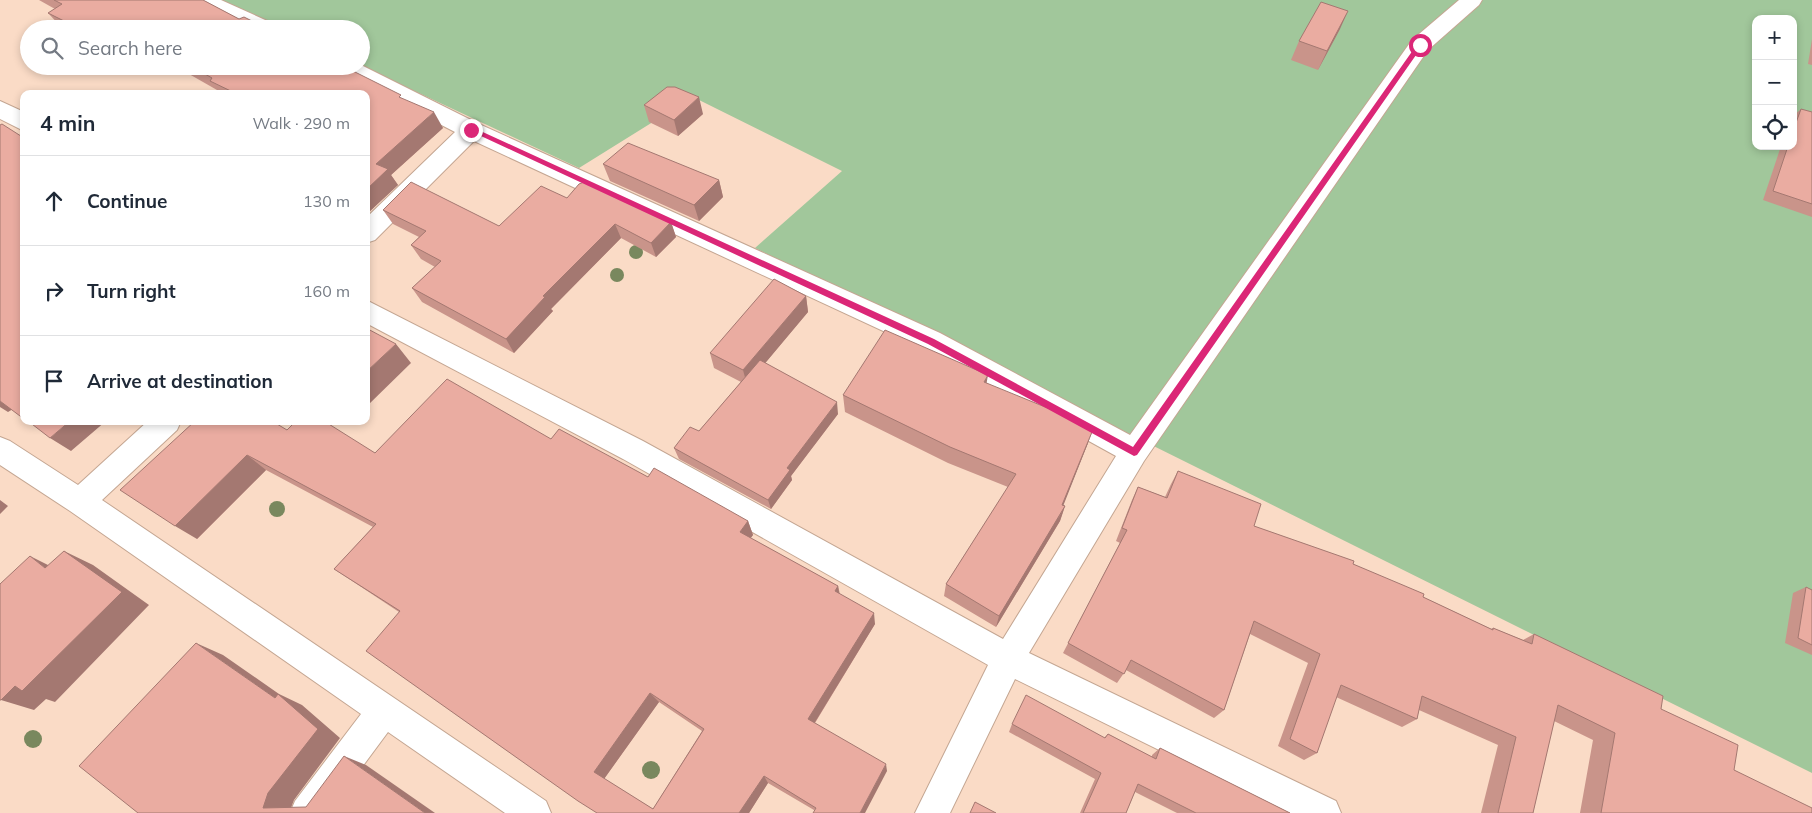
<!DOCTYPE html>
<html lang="en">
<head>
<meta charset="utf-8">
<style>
	body { margin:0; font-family:Mulish,sans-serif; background:#f2f2f3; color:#1f2937 }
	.controls { position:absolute; right:15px; top:15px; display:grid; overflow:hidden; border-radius:10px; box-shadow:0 2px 8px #0003 }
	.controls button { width:45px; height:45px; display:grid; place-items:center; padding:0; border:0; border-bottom:1px solid #e0e1e3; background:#fff; color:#1f2937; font:25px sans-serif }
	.stop { position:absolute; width:15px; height:15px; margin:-11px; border:4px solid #db2777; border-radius:50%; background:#fff }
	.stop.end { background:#db2777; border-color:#fff; box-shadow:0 1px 5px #0008 }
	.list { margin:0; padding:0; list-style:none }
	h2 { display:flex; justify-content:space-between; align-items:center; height:65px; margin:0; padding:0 20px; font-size:21px }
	h2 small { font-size:16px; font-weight:400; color:#747a83 }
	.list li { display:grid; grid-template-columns:32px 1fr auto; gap:15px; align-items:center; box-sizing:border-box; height:90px; padding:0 20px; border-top:1px solid #e0e1e3 }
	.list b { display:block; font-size:19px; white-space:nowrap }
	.list em { font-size:16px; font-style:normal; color:#747a83 }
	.icon { flex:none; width:28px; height:28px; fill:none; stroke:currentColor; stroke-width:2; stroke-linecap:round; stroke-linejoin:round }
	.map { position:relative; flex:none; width:1812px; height:813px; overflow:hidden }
	.search { position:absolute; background:#fff; box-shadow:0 2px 8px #0003; left:20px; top:20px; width:350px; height:55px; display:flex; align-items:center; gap:12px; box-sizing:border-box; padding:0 18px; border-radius:28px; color:#747a83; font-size:19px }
	.panel { position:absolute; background:#fff; box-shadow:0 2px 8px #0003; left:20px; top:90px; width:350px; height:335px; border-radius:10px }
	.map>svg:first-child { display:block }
</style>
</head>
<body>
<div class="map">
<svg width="1812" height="813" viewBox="0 0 1812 813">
	<rect width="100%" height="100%" fill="#fadbc6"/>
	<path fill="#a1c79b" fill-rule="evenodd" d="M219,0h1593v773l-1057,-525 87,-77 -149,-74 -114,71 -218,-102v-37h-81zM1756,19h37v127h-37z"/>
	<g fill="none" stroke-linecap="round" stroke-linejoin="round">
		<defs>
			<path id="minor" d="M193,0h28l53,24 3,5h-30l-51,-24z
				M1459,0h23l-3,5 -51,45 -284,411 -115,192 307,148 5,12h-54l-272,-134 -65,134h-35l73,-148 -365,-206 -257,-136v-23l277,141 360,198 113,-183 -194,-107 -448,-208 -99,99 -9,3v-25l89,-86 -118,-61 -3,-5 27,-1 118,59 461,209 190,102 282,-395z
				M0,101l24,11v19l-24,-12z
				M148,421h33l-4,9 -75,70 444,301 5,12h-46l-117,-81 -60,81h-38l5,-12 66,-87 -291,-203 -70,-46v-28l10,4 68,44z"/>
		</defs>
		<use href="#minor" stroke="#c4a692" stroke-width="2"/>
		<use href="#minor" fill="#fff" fill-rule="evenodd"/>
	</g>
	<g fill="#79885e">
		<circle cx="636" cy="252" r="7"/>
		<circle cx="617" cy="275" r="7"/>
		<circle cx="277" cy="509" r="8"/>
		<circle cx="33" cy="739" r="9"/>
		<circle cx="651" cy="770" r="9"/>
	</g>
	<path fill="#c9948a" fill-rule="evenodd" d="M39,0h164l36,19 29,10h-205l-15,-16 7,-4z
		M1340,29l-22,41 -27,-10 8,-19z
		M1812,39v26l-4,-1z
		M175,66h168l60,33 40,29 -52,47 7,10 -29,27 -3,-1v-117h-146l-3,-4z
		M644,105l59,9 -25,22 -29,-14z
		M1801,109l11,3v105l-49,-17 18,-54h12v-30z
		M603,164l116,16 4,17 -24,24 -89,-40z
		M567,198l104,24 5,15 -20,20 -35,-19 -70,71 2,2 -39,42 -92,-51 -10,-14 23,-21 -14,-8 -10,-14 8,-8 -26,-13 -10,-14 116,16z
		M806,296l2,16 -43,51 73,51 -47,62 1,4 -21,29 -92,-50 -5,-11 25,-17 42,-49 -27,-14 -4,-15z
		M987,383l101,60 -25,62 2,1 -5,15 -64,106 -52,-31 2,-12 62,-97 -60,-24 -103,-51 -2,-17z
		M195,421l92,9 88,23 176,-14 97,38 100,44 5,14 -3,3 88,48 2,8 35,30 -60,99 72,48 -73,39 -46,-27 -19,30h-152l-198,-201 -65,-43 39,-42 -107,-57 -69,69zM659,702l43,29 -49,78 -49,-30z
		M1178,471l76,55 99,38 138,65 2,-1 30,12 11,-6 127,75 73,61 78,43h-232l13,-73 -39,-19 -21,92h-52l17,-68 -79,-35 -2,9 -15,8 -66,-30 -19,56 -13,7 -26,-14 30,-83 -58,-29 -26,76 -10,8 -88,-48 -9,13 -54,-30 57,-110 -4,-2 16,-41 6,-13 27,10 6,-13z
		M1806,587l6,3v65l-27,-12 8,-50z
		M1012,724l92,14 4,-4 44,23v-2l8,-7 130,65h-113l-42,-21 -9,21h-46l15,-34 -86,-47z"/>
	<path fill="#a47871" d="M1348,11l-8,18 -22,41 9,-19z
		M699,97l4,17 -25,22 -4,-16z
		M434,112l9,16 -52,47 7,10 -29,27 -3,-4v-18l10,-26z
		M719,180l4,17 -24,24 -5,-16z
		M671,222l5,15 -20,20 -5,-14z
		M615,224l6,14 -70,71 2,2 -39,42 -8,-14 37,-43z
		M806,296l2,16 -61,73 -4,-15z
		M396,344l15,19 -45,44v-35z
		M988,375l-3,17 -1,-10z
		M0,401l13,8 -5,3 -8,-5z
		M837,402l1,12 -47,62 1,4 -21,29 -3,-9 19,-32z
		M70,421h36l-35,30 -21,-13z
		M1094,427l-6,16 -30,76 7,-13 -5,15 -64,106 3,-11 63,-111z
		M247,455l19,15 -69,69 -22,-13z
		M0,500l8,6 -8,8z
		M748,521l5,14 -8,11 -5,-14z
		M64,551l29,14 56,40 -94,97 -9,-3 -12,11 -33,-10z
		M30,556l30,15 -15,-3z
		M838,586l2,12 -5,-7z
		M874,613l1,11 -63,103 -4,-8z
		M196,643l27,12 56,39 23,11 38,33 -46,62 -5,13 -26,-5 12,-110z
		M650,693l9,9 -55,77 -10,-7z
		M344,756l22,9 69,48h-10z
		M886,764l1,7 -22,42h-5z
		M764,776l4,7 -19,30h-10z"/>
	<path fill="#eaaca1" stroke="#a47871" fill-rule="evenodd" d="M54,0h149l36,19 5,-2 24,12h-188l-32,-16 14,-9z
		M1321,2l27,9 -21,40 -28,-10z
		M191,66h152l58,29 -2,2 35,15 -58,52 12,5 -22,21v-96h-129l-27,-13 2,-3z
		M667,87h8l24,10 -25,23 -30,-15z
		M1801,109l11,3v92l-39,-13 15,-45h5v-15z
		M2,124l22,14v281l-24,-18v-276z
		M628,143l91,37 -25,25 -91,-41z
		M411,182l88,44 42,-40 26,12 12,-14 5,-2 87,40 -20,21 -36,-19 -72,72 2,1 -39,42 -94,-51 29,-27 -30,-16 15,-14 -43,-21z
		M774,279l32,17 -63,74 -33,-17z
		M366,328l30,16 -30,28z
		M885,330l103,45 -4,7 110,45 -32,78 3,1 -66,110 -53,-32 70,-110 -66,-27 -107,-52z
		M760,360l77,42 -50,66 3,2 -22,30 -94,-52 16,-21 9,4z
		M447,379l104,60 8,-10 89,48 6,-9 94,53 -8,11 98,54 -3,5 39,22 -66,106 78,45 -26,49h-47l3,-5 -52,-32 -25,37h-142l-19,-12 -212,-150 34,-40 -66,-42 42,-45 -129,-69 -72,71 -55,-36 75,-69h77l15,9 9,-9h28l51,32zM650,693l54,36 -51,80 -59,-37z
		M28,421h42l-20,17z
		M1178,471l83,33 -7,22 100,35 -1,3 71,30 -1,3 70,33v-2l39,16 2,-10 129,62 -2,13 77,36 -4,25 78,38v5h-211l14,-80 -57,-28 -25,108h-35l18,-76 -94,-41 -5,23 -76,-34 -24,68 -27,-14 30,-85 -66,-33 -30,89 -93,-50 -7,14 -56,-31 59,-113 -5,-2 16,-41 29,11z
		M64,551l58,41 -100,99 -7,-5 -14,14h-1v-116l30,-28 15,12z
		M1806,587l6,3v55l-14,-7z
		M196,643l79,55 3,-4 40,35 -50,64 -5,15 43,-1 38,-51 81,57h-287l-59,-47z
		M1026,695l79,43 3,-4 48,25 4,-11 130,65h-94l-58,-29 -12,29h-43l18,-40 -89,-49z
		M975,802l21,11h-26z"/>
	<path fill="#db2777" d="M1418,43l5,2 -286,410 -3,1 -206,-112 -460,-214 6,-2 460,211 199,108z"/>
</svg>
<div class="controls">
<button>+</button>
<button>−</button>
<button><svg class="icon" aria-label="locate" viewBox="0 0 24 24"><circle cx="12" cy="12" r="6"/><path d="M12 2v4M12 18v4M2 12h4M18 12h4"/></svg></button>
</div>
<div class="stop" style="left:1420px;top:45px"></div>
<div class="stop end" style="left:471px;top:130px"></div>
<div class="search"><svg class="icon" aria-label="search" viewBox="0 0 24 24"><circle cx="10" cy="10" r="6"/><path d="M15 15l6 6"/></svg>Search here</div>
<section class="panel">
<h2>4 min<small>Walk · 290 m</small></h2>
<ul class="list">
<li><svg class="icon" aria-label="ahead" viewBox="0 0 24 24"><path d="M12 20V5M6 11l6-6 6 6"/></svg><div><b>Continue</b></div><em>130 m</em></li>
<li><svg class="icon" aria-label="right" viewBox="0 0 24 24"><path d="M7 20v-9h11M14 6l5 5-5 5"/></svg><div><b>Turn right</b></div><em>160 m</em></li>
<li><svg class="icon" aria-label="arrive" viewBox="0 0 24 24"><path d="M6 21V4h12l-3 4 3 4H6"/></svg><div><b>Arrive at destination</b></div></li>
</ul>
</section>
</div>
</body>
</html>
